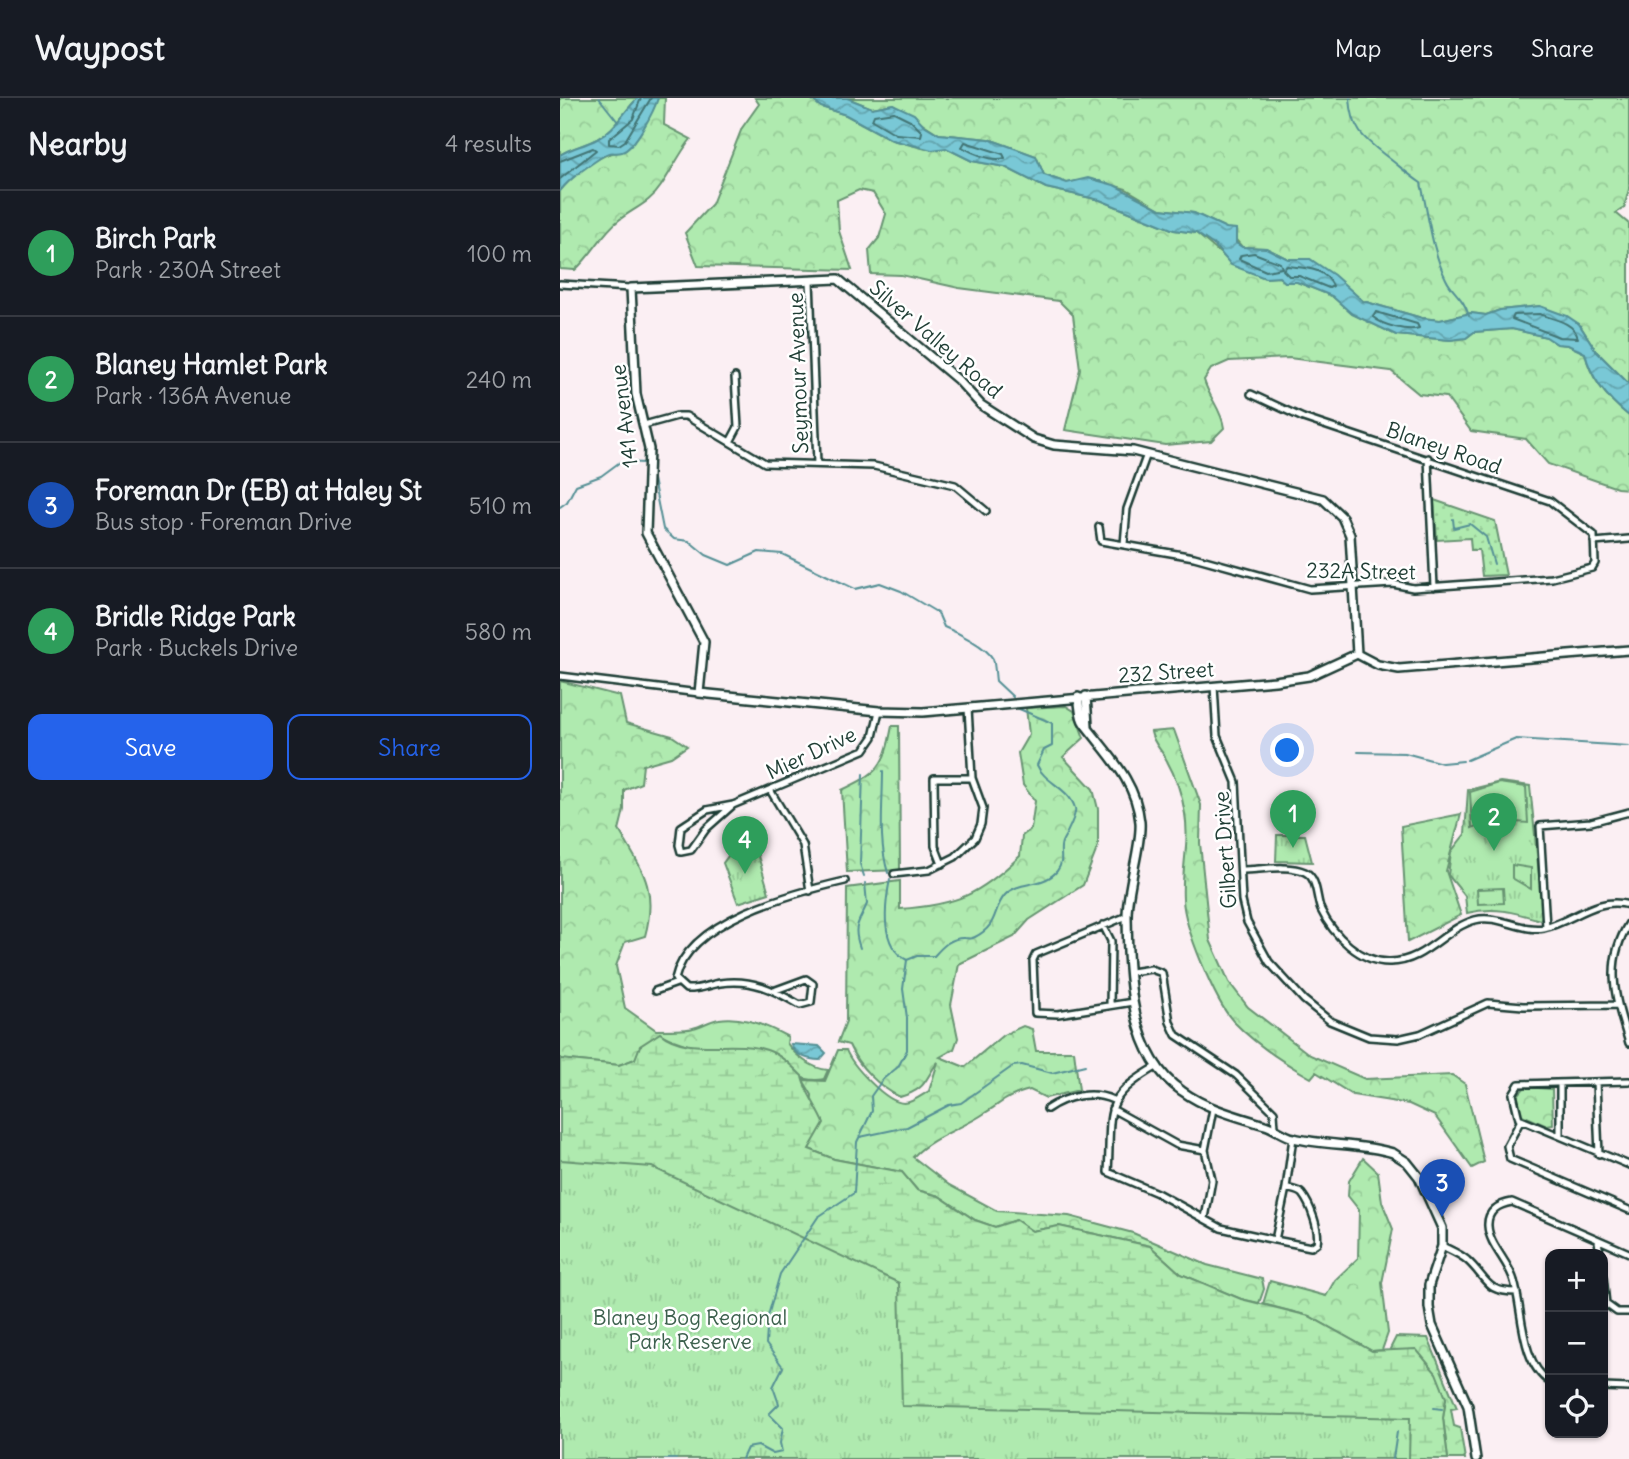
<!DOCTYPE html>
<html lang="en">
<head>
<meta charset="utf-8">
<style>
	body { margin:0; font-family:Delius,sans-serif; background:#242831; color:#f1f3f6 }
	.controls { position:absolute; right:21px; bottom:21px; display:grid; overflow:hidden; border-radius:14px; box-shadow:0 2px 5px #0004 }
	.controls button { width:63px; height:63px; display:grid; place-items:center; padding:0; border:0; border-bottom:2px solid #363941; background:#171b24; color:#f1f3f6; font:35px sans-serif }
	.you { position:absolute; left:728px; top:653px; width:24px; height:24px; margin:-18px; border:5px solid #fff; border-radius:50%; background:#1a73e8; box-shadow:0 0 0 10px #1a73e833 }
	.badge { display:grid; place-items:center; width:46px; height:46px; border-radius:50%; background:#2563eb; color:#fff; font-size:23px; font-weight:700 }
	.pin { position:absolute; translate:-50% -58px; filter:drop-shadow(0 2px 4px #0008) }
	.pin::after { content:''; position:absolute; top:37px; width:24px; height:21px; background:inherit; clip-path:polygon(0 0,100% 0,50% 100%) }
	.list { margin:0; padding:0; list-style:none }
	h2 { display:flex; justify-content:space-between; align-items:center; height:91px; margin:0; padding:0 28px; font-size:30px }
	h2 small { font-size:23px; font-weight:400; color:#9ea1a6 }
	.list li { display:grid; grid-template-columns:46px 1fr auto; gap:21px; align-items:center; box-sizing:border-box; height:126px; padding:0 28px; border-top:2px solid #363941 }
	.list b { display:block; font-size:26px; white-space:nowrap }
	.list p { margin:0; font-size:23px; white-space:nowrap; color:#9ea1a6 }
	.list em { font-size:23px; font-style:normal; color:#9ea1a6 }
	.actions { display:flex; gap:14px; padding:21px 28px }
	.actions a { flex:1; padding:16px 0; border:2px solid #2563eb; border-radius:14px; text-align:center; font-size:24px; color:#2563eb }
	.actions .main { background:#2563eb; color:#fff }
	.icon { flex:none; width:38px; height:38px; fill:none; stroke:currentColor; stroke-width:2; stroke-linecap:round; stroke-linejoin:round }
	.map { position:relative; flex:none; width:1069px; height:1361px; overflow:hidden }
	header { display:flex; align-items:center; gap:42px; box-sizing:border-box; height:98px; padding:0 35px; background:#171b24; border-bottom:2px solid #363941 }
	header strong { font-size:33px }
	nav { display:flex; gap:38px; margin-inline-start:auto; font-size:24px }
	main { display:flex }
	aside { flex:1; background:#171b24 }
	.map>svg:first-child { display:block }
</style>
</head>
<body>
<header>
<strong>Waypost</strong>
<nav><a>Map</a><a>Layers</a><a>Share</a></nav>
</header>
<main>
<aside>
<h2>Nearby<small>4 results</small></h2>
<ul class="list">
<li><span class="badge" style="background:#2e9e5b">1</span><div><b>Birch Park</b><p>Park · 230A Street</p></div><em>100 m</em></li>
<li><span class="badge" style="background:#2e9e5b">2</span><div><b>Blaney Hamlet Park</b><p>Park · 136A Avenue</p></div><em>240 m</em></li>
<li><span class="badge" style="background:#1a4fb4">3</span><div><b>Foreman Dr (EB) at Haley St</b><p>Bus stop · Foreman Drive</p></div><em>510 m</em></li>
<li><span class="badge" style="background:#2e9e5b">4</span><div><b>Bridle Ridge Park</b><p>Park · Buckels Drive</p></div><em>580 m</em></li>
</ul>
<div class="actions"><a class="main">Save</a><a>Share</a></div>
</aside>
<div class="map">
<svg width="1069" height="1361" viewBox="0 0 1069 1361">
	<defs>
		<pattern id="grass-dots" width="8" height="8" patternUnits="userSpaceOnUse" patternTransform="scale(1.75)"><rect width="8" height="8" fill="#afeaaf"/><path d="M2 2h.1M6 6h.1" fill="none" stroke="#96ca97" stroke-width="1.8" stroke-linecap="round"/></pattern>
		<pattern id="forest-crowns" width="20" height="18" patternUnits="userSpaceOnUse" patternTransform="scale(1.75)"><rect width="20" height="18" fill="#afeaaf"/><path d="M2 6a3 3 0 1 1 6 0M12 15a3 3 0 1 1 6 0" fill="none" stroke="#96ca97"/></pattern>
		<pattern id="wetland-marsh" width="20" height="14" patternUnits="userSpaceOnUse" patternTransform="scale(1.75)"><rect width="20" height="14" fill="#afeaaf"/><path d="M1 5h8M5 5V1M11 12h8M15 12V8" fill="none" stroke="#96ca97"/></pattern>
		<pattern id="park-tufts" width="24" height="20" patternUnits="userSpaceOnUse" patternTransform="scale(1.75)"><rect width="24" height="20" fill="#afeaaf"/><path d="M3 7l-1-3M5 7V3M7 7l1-3M15 17l-1-3M17 17v-4M19 17l1-3" fill="none" stroke="#96ca97"/></pattern>
		<pattern id="water-waves" width="16" height="10" patternUnits="userSpaceOnUse" patternTransform="scale(1.75)"><rect width="16" height="10" fill="#79c8d6"/><path d="M0 5q4-4 8 0t8 0" fill="none" stroke="#63a4ae"/></pattern>
	</defs>
	<rect width="100%" height="100%" fill="#fbeff3"/>
	<filter id="ink" filterUnits="userSpaceOnUse"><feTurbulence type="fractalNoise" baseFrequency=".0143" numOctaves="2"/><feDisplacementMap in="SourceGraphic" scale="14" xChannelSelector="R" yChannelSelector="G"/><feConvolveMatrix kernelMatrix="1 2 1 2 8 2 1 2 1" color-interpolation-filters="sRGB"/></filter>
	<g filter="url(#ink)">
		<path fill="url(#grass-dots)" stroke="#679472" stroke-width="2" d="M874,402l61,21 11,54 -24,1 -3,-26h-8l-1,-12 -33,2z"/>
		<path fill="url(#forest-crowns)" stroke="#679472" stroke-width="2" d="M0,0h78c-14,13 -23,32 -41,41 -13,7 -25,8 -37,16z
			M98,0h7l-1,27 27,14c-12,15 -19,31 -30,47 -11,17 -27,22 -42,34 -17,13 -27,35 -44,50l-15,-1v-78c13,-16 40,-39 61,-39l15,-14z
			M195,0h55l12,9 24,8 46,25 34,9 20,-1 26,13 33,6 41,21 54,12 74,30 22,3 31,26 22,12 16,7 14,-1 6,5h12l35,14 20,18 44,21 54,5 16,-2 8,-6 38,-3 35,8 10,7 11,1 17,8c5,25 24,47 44,63v73l-12,-1 -69,-24 -22,-25 -55,-8 -25,-34 -27,-3 -28,-23 -102,-13 -60,3 -18,8 -7,11c5,18 18,30 20,48l-13,13 -46,4 -100,-15 15,-61 -7,-54 -14,-14 -100,-13 -58,-13 -30,-1 -2,-24 10,-12 7,-24 -13,-21 -14,-3 -22,10 2,31 13,39 -154,-4 -13,-33 27,-29 30,-76 17,-24z
			M287,0h782v91l-5,19 -8,5 13,11v160l-32,-32 -18,-28 -39,-18 -40,4 -14,5 -15,-2 -31,7 -18,-2 -59,-17 -53,-42h-22l-22,-11 -24,-1 -16,-19 -32,-15 -34,-4 -34,-20 -34,-10 -25,4 -23,-8 -8,-19 -47,-17 -50,-5 -46,-30 -21,4z
			M0,583l60,15 6,27 46,13 15,10 -16,11 -28,8 -2,18 -17,7v20l-5,20c23,40 39,58 26,106l-20,6 -9,24 9,42 31,22c6,0 33,0 37,-2 9,-2 18,-8 26,-9 24,-4 49,7 69,18l-1,6c8,13 26,26 41,27l-4,9c-16,4 -30,-5 -46,-10 -24,-7 -104,-24 -118,-36l-25,26 -16,6 -59,-6z
			M506,608l8,5 10,27 -21,19 30,32 5,20v37l-15,39 -54,35 -15,17 -55,27 -8,41 7,33 -4,11 -14,8 25,10 38,-32 20,-9 9,3 4,22h38l5,39 -33,8 -16,-8c-23,6 -26,11 -45,23 -23,16 -52,23 -72,44l36,28 48,26 72,5 64,17 74,32 55,14 2,10 -5,14 -18,-4 -60,-25 -31,-28 -91,-20 -27,5 -16,-11 -21,7 -20,-7 -36,-24 -22,-6 -16,-18 -67,-13 -25,-10 3,-54 -9,-15 22,1 13,-31h8c6,15 40,53 58,53 8,0 18,-8 25,-12l9,-29c-14,17 -10,27 -38,35 -21,-10 -42,-31 -51,-52l-11,-3 8,-21 1,-133 53,-7v28c57,-4 79,-14 120,-53l2,-20 9,-7 4,-28 -12,-16 -5,-32 11,-19 -3,-26z
			M332,628h7l1,144 -53,2 -5,-82c37,-18 42,-22 50,-64z
			M614,632l27,75 -1,38 10,97 19,42 19,25 62,48 55,24 87,-4 13,9 19,78 -12,6 -37,-52 -26,-12 -56,-9 -37,-23 -5,6c-27,-15 -57,-35 -78,-57 -18,-20 -49,-94 -50,-122 -2,-29 7,-56 2,-85 -3,-20 -9,-37 -19,-55 -5,-10 -13,-16 -15,-27z
			M901,716l-15,57 15,44 -53,27 -7,-116z
			M965,989l27,2 1,36 -6,1 -27,-12 -3,-18z
			M803,1060l15,14 4,30 11,27 -11,54 6,50 -6,17 -10,1 -63,-35 -46,-12 7,-23 56,15 9,-16 23,-22 1,-48 -11,-14 1,-15z
			M836,1239l32,1 29,70 -6,1 3,17 6,2 5,31h-17l-5,-41 3,-20 -56,-49z"/>
		<path fill="url(#wetland-marsh)" stroke="#679472" stroke-width="2" d="M100,935c27,23 74,6 107,17 13,4 26,17 35,26 1,12 17,34 22,47l-15,26 25,10 68,13 15,18 22,6 36,24 20,7 21,-7 16,11 27,-5 91,20 31,28 60,25 68,17 63,35 44,-2 20,24 10,25 -3,20 5,41h-888v-400l59,6 16,-6 5,-13z"/>
		<path fill="url(#park-tufts)" stroke="#679472" stroke-width="2" d="M940,684l30,4 11,108 5,18 -6,8c-26,-8 -46,-14 -73,-7l-2,-17 -17,-21 3,-23 14,-18 3,-44z
			M191,734l18,61 -31,10 -15,-40 19,-26z
			M717,737h28l7,27 -36,-1z
			M0,1062l92,7 247,116 3,123 508,12 -1,41h-849z"/>
		<path fill="#afeaaf" stroke="#679472" stroke-width="2" d="M939,685l27,4 2,36 -36,-3 -20,8 -2,-36z
			M952,767l19,3v21l-19,-11z
			M943,790l1,15 -26,1 -1,-15z"/>
		<path fill="url(#water-waves)" stroke="#559095" stroke-width="2" d="M78,0h20c-4,13 -23,50 -36,54 -6,2 -11,-1 -16,2 -16,11 -34,22 -46,37v-36c12,-8 24,-9 37,-16 18,-9 27,-28 41,-41z
			M250,0h37l25,10 21,-4 21,10 10,11 15,9 50,5 47,17 8,19 23,8 21,-5 26,7 46,24 34,4 32,15 10,1v14l6,4 24,1 22,11h22l24,16 29,26 59,17 18,2 31,-7 15,2 14,-5 40,-4 27,10 12,8 18,28 32,32v32c-20,-16 -38,-37 -44,-63l-17,-8 -11,-1 -11,-7 -34,-8 -38,3 -8,6 -16,2 -54,-5 -44,-21 -20,-18 -35,-14h-12l-6,-5 -14,1 -34,-13 -16,-19 -19,-13 -22,-3 -74,-30 -54,-12 -41,-21 -33,-6 -26,-13 -14,2 -40,-10 -46,-25 -25,-8z
			M231,946l28,2 7,7 -6,7c-11,0 -27,-5 -29,-16z"/>
		<g fill="none" stroke-linecap="round" stroke-linejoin="round">
			<path stroke="#437575" stroke-width="2" d="M81,0l-8,21 -24,20v5l10,1 6,-4 26,-43
				M334,14l16,8 12,12 -1,4 -25,-2 -24,-14 2,-5z
				M405,44l38,12 2,4c-12,4 -31,-4 -43,-11z
				M0,63l33,-13 3,2 -36,29
				M694,155l26,10 2,5 -16,3 -27,-12 2,-4z
				M727,168c17,2 38,1 46,20l-4,2 -30,-12h-10l-6,-6z
				M816,214l41,12 2,4c-12,4 -37,-3 -46,-11z
				M979,216c14,5 35,8 39,24l-19,-1 -47,-18 2,-4z"/>
			<path stroke="#559095" stroke-width="2" d="M39,0l19,24
				M790,0c2,32 13,40 36,58 12,9 23,19 35,27 7,31 11,68 25,96 7,15 17,17 23,37
				M93,381l10,50 11,10 15,2 17,14 24,10 29,-13 23,2 73,35 25,-6 21,8 37,22 6,14c13,5 43,20 49,32 2,6 2,16 3,22l17,16
				M0,409l7,-5 9,-17 25,-9 19,-14 25,1
				M893,421l1,9 16,-4 16,13 8,27
				M798,654l47,1 37,10 21,-2
				M907,662l49,-21 113,7
				M323,673c0,35 -5,69 5,102
				M303,676l-3,90 4,12
				M330,781c-5,25 -11,67 17,81
				M300,850c-8,-23 -1,-25 7,-44l-2,-21
				M300,1039l47,-10 42,-22 12,-2 52,-37 9,-1 30,8 33,-8
				M874,1310l8,1
				M105,1361h11
				M182,1361l5,-11 11,-2 15,8 9,-2 -2,-9 3,-15 -14,-14 10,-10 -6,-17 10,-20 -17,-23 2,-28 12,-42 38,-57 36,-24 3,-51 15,-31 -1,-15 12,-17 15,-12 9,-17v-32l-4,-29 4,-29 10,-4h17c8,-9 17,-19 31,-18 6,0 4,2 10,-1 24,-12 17,-27 30,-42 14,-15 38,-7 52,-24 9,-11 0,-21 6,-31 3,-5 14,-26 12,-32 -6,-20 -31,-26 -38,-43l7,-15 8,-4v-23l-35,-15
				M833,1361l4,-27"/>
			<defs>
				<path id="minor" d="M250,182l7,184
					M0,186l71,4
					M84,327l33,-9h9l79,47 109,3 81,19 31,26
					M170,344l8,-15 -3,-50
					M868,360l6,129
					M539,429l2,14 93,16 116,32 83,-5 20,4 139,-10 40,-10 3,-5 -1,-28 -44,-34 -247,-83 -52,-24
					M1034,444l35,-3
					M564,446l3,-35 20,-55
					M0,578l139,17
					M654,588l3,50 19,46 6,119 5,21 22,40 35,38 26,21 39,16 29,2 22,-5 68,-31 35,3 94,-1
					M210,692l33,55 7,46
					M173,707l-27,24 -15,21 -10,2 -2,-7 2,-18 26,-17 26,-5 131,-55 9,-13 6,-26
					M382,766l-7,-18 -1,-68h38
					M681,772c19,0 47,-6 64,2 13,6 11,27 16,38 12,25 40,53 69,52 35,0 55,-34 85,-42 23,-6 46,12 69,8 30,-7 52,-32 85,-23
					M334,776l35,-4 26,-13 20,-19 6,-14 2,-16 -11,-30 -4,-70
					M567,818l-91,38 -3,6 2,53 23,1 75,-12
					M1069,825c-26,41 -13,77 0,120
					M543,827l8,16 -1,65
					M986,829l-6,-101 51,-4 38,-10
					M571,874l20,-3 11,4 8,49 6,13 60,40 38,37 1,16
					M216,892l30,-11 7,5 -2,18 -11,3c-26,-15 -48,-27 -80,-22 -12,2 -22,7 -34,6l-11,-10c13,-59 118,-86 170,-98
					M95,893l22,-8
					M598,968c-58,33 -46,44 -50,106l49,21 64,35 54,12
					M1069,983l-110,3 -6,10 6,25 110,46
					M1036,984l3,72
					M1000,985v52
					M487,1011c19,-13 45,-19 66,-9
					M552,1011l65,36 28,5
					M961,1022l-14,26 3,13 119,51
					M726,1090l-11,52 36,7 6,-4c3,-13 -7,-39 -15,-49 -4,-4 -10,-4 -16,-6l7,-50
					M645,1120l7,-38 -7,-30 8,-41
					M1038,1143l2,13
					M882,1148c8,4 18,8 25,14 21,19 17,32 50,32
					M1043,1179l3,27 11,8h12
					M990,1284c-30,-19 -27,-72 -36,-101 -5,-19 -25,-36 -26,-55 -1,-15 11,-22 24,-24l117,51
					M1043,1289l26,1"/>
				<path id="tertiary" d="M278,181l120,101 23,25 53,34 20,6 79,6 190,48 19,18 8,18 7,119 -48,22 -34,5 -352,31 -44,-1 -180,-18 5,-51 -58,-109 3,-84 -13,-55 -5,-106z
					M797,556l21,11 21,4 230,-19
					M526,598l2,30
					M518,599c2,7 1,20 6,26 23,31 52,57 56,99 2,23 -13,64 -13,94 1,56 2,140 55,175 25,18 54,25 83,34 10,3 19,11 29,13 32,8 67,5 99,15l14,9 12,15 23,51v18l-13,39v22l3,18 36,81 8,53"/>
			</defs>
			<use href="#minor" stroke="#1f3d34" stroke-width="10"/>
			<use href="#tertiary" stroke="#1f3d34" stroke-width="12"/>
			<use href="#minor" stroke="#fff" stroke-width="5"/>
			<use href="#tertiary" stroke="#fff" stroke-width="7"/>
		</g>
	</g>
	<g text-anchor="middle" dominant-baseline="central" stroke-width="5" stroke-linejoin="round" paint-order="stroke">
		<g font-size="21" fill="#1f3d34" stroke="#fff">
			<text transform="translate(376 241) rotate(41)">Silver Valley Road</text>
			<text transform="translate(238 275) rotate(-92)">Seymour Avenue</text>
			<text transform="translate(64 318) rotate(-97)">141 Avenue</text>
			<text transform="translate(884 350) rotate(19)">Blaney Road</text>
			<text transform="translate(801 473) rotate(1)">232A Street</text>
			<text transform="translate(606 574) rotate(-4)">232 Street</text>
			<text transform="translate(251 655) rotate(-25)">Mier Drive</text>
			<text transform="translate(665 752) rotate(-94)">Gilbert Drive</text>
		</g>
		<g font-size="21" fill="#3c604d" stroke="#fff">
			<text x="130" y="1219">Blaney Bog Regional<tspan x="130" dy="24">Park Reserve</tspan></text>
		</g>
	</g>
</svg>
<div class="controls">
<button>+</button>
<button>−</button>
<button><svg class="icon" aria-label="locate" viewBox="0 0 24 24"><circle cx="12" cy="12" r="6"/><path d="M12 2v4M12 18v4M2 12h4M18 12h4"/></svg></button>
</div>
<div class="you"></div>
<div class="pin badge" style="left:733px;top:750px;background:#2e9e5b">1</div>
<div class="pin badge" style="left:934px;top:753px;background:#2e9e5b">2</div>
<div class="pin badge" style="left:882px;top:1119px;background:#1a4fb4">3</div>
<div class="pin badge" style="left:185px;top:776px;background:#2e9e5b">4</div>
</div>
</main>
</body>
</html>
